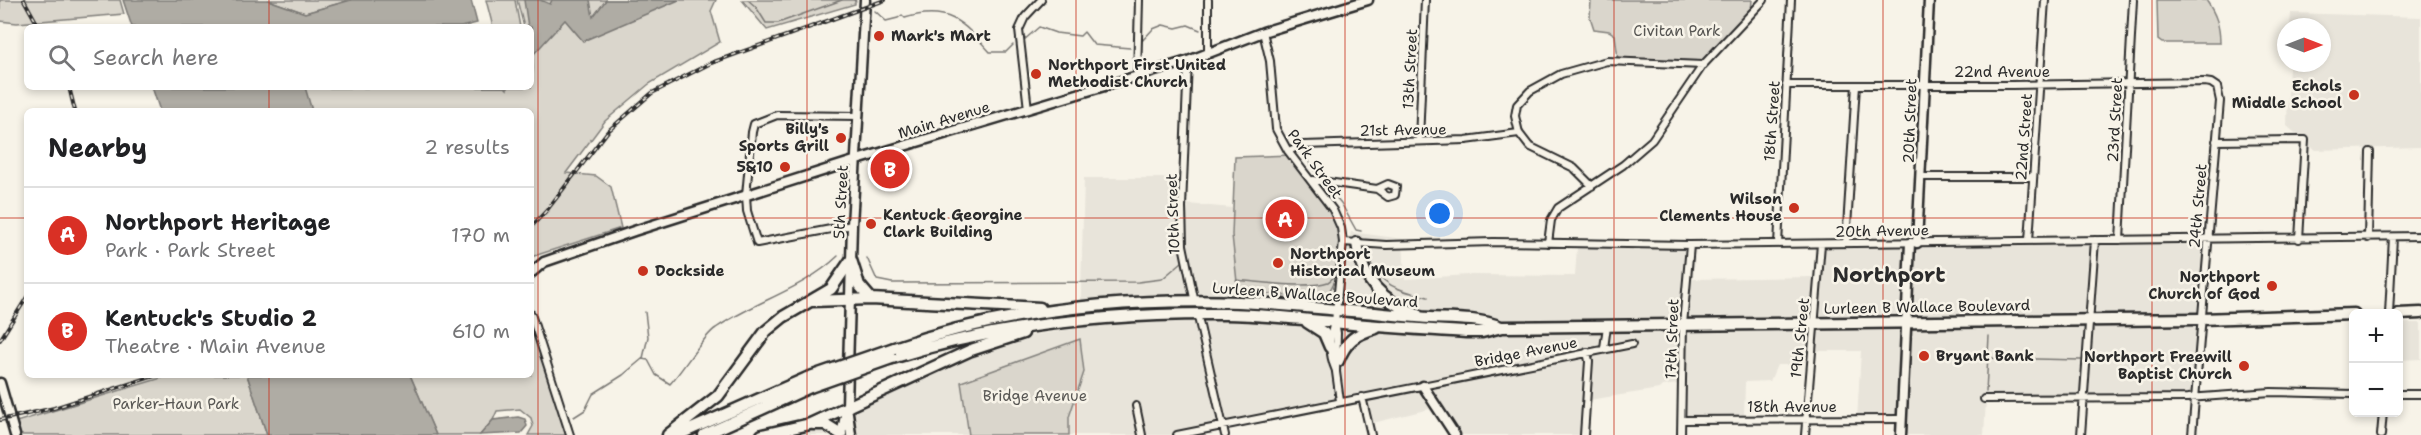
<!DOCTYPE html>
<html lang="en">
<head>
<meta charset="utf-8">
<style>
	body { margin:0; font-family:"Shantell Sans",sans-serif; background:#f2f2f2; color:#202124 }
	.controls { position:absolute; right:18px; bottom:18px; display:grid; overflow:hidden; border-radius:9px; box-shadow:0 3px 9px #0003 }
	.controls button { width:54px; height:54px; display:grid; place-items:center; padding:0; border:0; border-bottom:2px solid #e0e0e0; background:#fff; color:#202124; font:30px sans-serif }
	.compass { position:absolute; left:2277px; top:18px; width:54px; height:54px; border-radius:50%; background:#fff; box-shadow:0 3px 9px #0003; rotate:90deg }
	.you { position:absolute; left:1440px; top:214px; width:21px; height:21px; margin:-15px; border:4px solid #fff; border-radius:50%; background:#1a73e8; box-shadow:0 0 0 9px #1a73e833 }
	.badge { display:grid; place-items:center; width:39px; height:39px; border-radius:50%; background:#d93025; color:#fff; font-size:20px; font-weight:700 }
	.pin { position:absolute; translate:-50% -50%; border:3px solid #fff; box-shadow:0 2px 6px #0006 }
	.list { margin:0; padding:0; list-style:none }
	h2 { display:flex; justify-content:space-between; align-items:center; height:78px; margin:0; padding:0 24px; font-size:26px }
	h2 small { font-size:20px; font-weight:400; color:#757577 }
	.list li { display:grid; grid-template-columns:39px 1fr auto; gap:18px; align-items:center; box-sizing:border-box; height:96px; padding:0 24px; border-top:2px solid #e0e0e0 }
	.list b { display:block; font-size:22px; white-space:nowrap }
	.list p { margin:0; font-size:20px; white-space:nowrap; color:#757577 }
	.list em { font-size:20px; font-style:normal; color:#757577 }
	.icon { flex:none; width:33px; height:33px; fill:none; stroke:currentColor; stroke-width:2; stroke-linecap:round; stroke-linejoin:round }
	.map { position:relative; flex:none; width:2421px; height:435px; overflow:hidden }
	.search { position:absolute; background:#fff; box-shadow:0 3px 9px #0003; left:24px; top:24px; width:510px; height:66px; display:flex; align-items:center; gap:15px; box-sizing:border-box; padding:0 21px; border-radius:9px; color:#757577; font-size:22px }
	.panel { position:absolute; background:#fff; box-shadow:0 3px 9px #0003; left:24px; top:108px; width:510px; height:270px; border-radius:9px }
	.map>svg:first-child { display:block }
</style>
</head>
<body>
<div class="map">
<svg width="2421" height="435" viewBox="0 0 2421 435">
	<rect width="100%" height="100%" fill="#f7f3e8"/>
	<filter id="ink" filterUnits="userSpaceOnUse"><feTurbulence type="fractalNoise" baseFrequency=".0167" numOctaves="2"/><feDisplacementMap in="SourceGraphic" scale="12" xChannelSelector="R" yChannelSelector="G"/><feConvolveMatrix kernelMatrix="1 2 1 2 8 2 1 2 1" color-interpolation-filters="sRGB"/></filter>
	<g filter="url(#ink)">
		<path fill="#e8e4da" d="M2291,13l130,4v130l-106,3 -28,-24 2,-63h33v-36h-32z
			M1084,178h91l1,25 57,5 -1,27 7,54 101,-18 11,-39 52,7 2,40 63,-4 107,1 2,-29 119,1 -3,31 120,-2 2,-38 394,1 -15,158 -208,2 -2,35h-83l1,-16h-45l4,-68h-53l-3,14h-28l-7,16 -25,1 -1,37 -62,1v-34l-4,-2 -16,2 -3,3 -70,11 -6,35h-132l-22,-26 -60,15 -7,-27 -168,38h-399l203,-95 82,-12z
			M2399,323h22v36l-22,1z"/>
		<path fill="#dad6cc" stroke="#82807c" stroke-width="1.5" d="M0,0h120l4,14 -107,9 -17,-2z
			M268,0h83l-46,13z
			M486,0h29l5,27h-27z
			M517,0h199l-5,11 9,31 -71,42 -44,37 -39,52 30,3 15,11 10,41 -90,29v-146h-219l-8,-23 201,-1 2,2v-2h24l2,-19 -2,-41h-7z
			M742,0h113v4l-88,26z
			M1591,0h161l-1,12 -40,39 -8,12 -85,-4 -3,-24 -6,-4 -15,-2 -4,-12z
			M2157,0h49c10,14 14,26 14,43h-58l-4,-3z
			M1292,155l21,25 28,48 -1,43 -10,19 -9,9 -75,-7 -7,-3 -2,-7 -5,-47 3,-78z
			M531,320l37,115h-40l5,-9 -2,-8 -11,-9 -23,2 -4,9 -13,15h-44l-26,-60h121z
			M1080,339l4,33 -15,45v18h-100l-8,-53z
			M171,375h76l20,60h-249l-2,-13z"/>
		<path fill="#afaca4" stroke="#7a7874" stroke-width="1.5" d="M123,0h145l37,13 46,-13h120l6,23 -16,4h-329z
			M524,0h16l10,4 2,-4h38l3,17 13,-17h73l-96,41 -18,-21 -33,36 -1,-29h-3z
			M152,87h153l7,24h-152z
			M247,375h163l26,60h-169z
			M518,417l7,2 2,7 -6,7 -41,2 13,-15z"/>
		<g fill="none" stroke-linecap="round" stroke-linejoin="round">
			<path stroke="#7a7874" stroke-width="1.5" d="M748,0l8,7 10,16h12l64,-23
				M854,0l2,1
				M875,11l11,10 12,-3 4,-3 3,3c43,-13 58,4 85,34h16l7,-7
				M1023,41l16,-14 17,6 24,3 4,-4 10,13 36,3
				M1141,42l12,-13 10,-4 13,3 12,-3 12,5
				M1302,152l16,23
				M1326,186l15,17 15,27 5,1
				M867,258l10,22 15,3 246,-1 24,-3 20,-17
				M1367,258c18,30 28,31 61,39
				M1236,280c21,2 74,9 92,2 5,-3 7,-6 9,-11
				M643,358l5,-21 -3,-25
				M1988,358l93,2
				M1986,392l3,-56
				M574,417l11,-7 8,-16 30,-19 19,-16 6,1 8,15 14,9c13,-14 33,-48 46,-56 39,-27 88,-39 122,-72"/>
			<defs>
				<path id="street" d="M1263,32l7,29 6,68 12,22 45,59 8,18 2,14 -8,80 2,11 -1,39 4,29
					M1208,53v-53
					M1188,61l-6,146 1,38 12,58
					M1137,76l2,-76
					M1786,85h226l192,-3 7,1 6,4 3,14 -28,334
					M1028,109l-9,-79 6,-13 16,-17
					M1419,140l6,-140
					M2216,141l89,-1 -6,99
					M1288,151l15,-6 163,-5 53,-7
					M1921,177h112
					M1313,180l64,9
					M1388,184l8,3 -1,8 -7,2 -11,-8z
					M1592,186l-18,-18 -45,-22 -10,-13 -4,-17 2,-11 13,-14 31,-17 46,-13 96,4
					M852,225l-95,18 -10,-32 -1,-16 6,-63 2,-8 23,-9 82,1
					M2368,238l2,-86
					M2120,240l13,-240
					M2029,241l16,-241
					M1343,242l43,3 107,-3 197,3 731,-9
					M1548,243l3,-23 7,-12 65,-43 29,-25 51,-75 61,-65
					M1846,243l10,-158
					M1778,244l13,-244
					M1197,313l28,122
					M531,314l39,121
					M2389,314l4,-77
					M1334,323c-6,17 -5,32 2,48
					M1604,348l3,-22
					M2398,394h23
					M1362,397l9,38
					M1984,399l204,-1 83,-6 83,2
					M1136,406l6,29
					M1682,420l220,-1
					M1177,435l455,-91
					M1584,435l5,-74 -2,-9
					M1681,435l2,-110 7,-80
					M1805,435l16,-191
					M2081,435l14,-195
					M2381,435l2,-23"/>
				<path id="secondary" d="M1917,243l12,-243
					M531,273l13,-11 90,-31 223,-71 331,-99 75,-29 105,-32
					M0,383l15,52
					M1423,386l32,49
					M848,413l3,22
					M841,435l6,-29 5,-181 13,-225
					M1901,435l9,-192"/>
				<path id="highway" d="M1357,243c5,38 25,58 60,71
					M851,260l8,25 12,14
					M812,301l59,-2 169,9
					M2398,314l23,-1
					M1307,322l17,11 6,14
					M894,348c110,-38 229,-50 345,-46 46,2 91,8 136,11 18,2 36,4 55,5 24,1 48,0 71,9
					M892,358c107,-34 221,-45 333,-44 37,0 73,5 109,8 44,5 88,7 132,10h16l20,-5 698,-8 154,-5
					M1338,361c8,-20 17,-27 38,-33
					M813,424h12l16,10
					M668,435l50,-39 48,-65 17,-14 48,-28 20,-29
					M678,435l129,-57
					M704,435l106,-48
					M762,435l48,-11 161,-74 52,-17"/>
			</defs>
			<use href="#street" stroke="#2b2b2b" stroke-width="10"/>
			<use href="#secondary" stroke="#2b2b2b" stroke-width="13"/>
			<use href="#highway" stroke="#2b2b2b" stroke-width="15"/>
			<use href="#street" stroke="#f7f3e8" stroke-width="6"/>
			<use href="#secondary" stroke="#f7f3e8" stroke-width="8"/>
			<use href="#highway" stroke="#f7f3e8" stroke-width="10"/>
			<defs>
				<path id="rail" d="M24,0l15,27
					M69,87l6,24
					M531,227l16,-17 61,-79 44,-38 59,-30 174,-63
					M0,340l27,-43
					M0,420l54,-12 103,-33"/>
			</defs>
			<use href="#rail" stroke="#2b2b2b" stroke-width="4"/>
			<use href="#rail" stroke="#f7f3e8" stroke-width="1.5" stroke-dasharray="4.5" stroke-linecap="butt"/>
			<defs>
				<path id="highway-bridge" d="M807,378l87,-30
					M810,387l82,-29"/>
			</defs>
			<use href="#highway-bridge" stroke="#2b2b2b" stroke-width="15" stroke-linecap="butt"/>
			<use href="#highway-bridge" stroke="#f7f3e8" stroke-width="10"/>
		</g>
	</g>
	<path fill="none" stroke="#c8321e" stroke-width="1.5" stroke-opacity="0.55" d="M269,0v27M538,0v435M807,0v435M1076,0v435M1345,0v435M1614,0v435M1883,0v435M2152,0v435M269,87v24M0,218h27M531,218h1890M269,375v60"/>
	<g fill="#c8321e" stroke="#f7f3e8" stroke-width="2">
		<circle cx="879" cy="36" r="6"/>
		<circle cx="1036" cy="74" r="6"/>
		<circle cx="2354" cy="95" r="6"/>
		<circle cx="841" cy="138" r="6"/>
		<circle cx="785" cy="167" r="6"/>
		<circle cx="1794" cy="208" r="6"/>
		<circle cx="871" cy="224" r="6"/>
		<circle cx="1278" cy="263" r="6"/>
		<circle cx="643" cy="271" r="6"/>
		<circle cx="2272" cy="286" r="6"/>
		<circle cx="1924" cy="356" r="6"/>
		<circle cx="2244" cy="366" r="6"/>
	</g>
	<g text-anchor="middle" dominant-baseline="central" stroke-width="5" stroke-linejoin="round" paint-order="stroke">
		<g font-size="15" fill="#575653" stroke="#f7f3e8">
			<text x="1677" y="31">Civitan Park</text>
			<text x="1035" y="396">Bridge Avenue</text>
			<text x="176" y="404">Parker-Haun Park</text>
		</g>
		<g font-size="15" font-weight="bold" fill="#2b2b2b" stroke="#f7f3e8" text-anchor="start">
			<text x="891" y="36">Mark's Mart</text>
			<text x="1048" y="65">Northport First United<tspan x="1048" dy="17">Methodist Church</tspan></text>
			<text x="2342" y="86" text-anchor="end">Echols<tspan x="2342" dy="17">Middle School</tspan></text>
			<text x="829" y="129" text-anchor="end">Billy's<tspan x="829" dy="17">Sports Grill</tspan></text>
			<text x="773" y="167" text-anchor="end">5&amp;10</text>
			<text x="1782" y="199" text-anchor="end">Wilson<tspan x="1782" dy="17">Clements House</tspan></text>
			<text x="883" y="215">Kentuck Georgine<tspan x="883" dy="17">Clark Building</tspan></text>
			<text x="1290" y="254">Northport<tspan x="1290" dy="17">Historical Museum</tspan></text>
			<text x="655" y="271">Dockside</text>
			<text x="2260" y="277" text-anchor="end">Northport<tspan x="2260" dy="17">Church of God</tspan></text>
			<text x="1936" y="356">Bryant Bank</text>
			<text x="2232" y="357" text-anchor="end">Northport Freewill<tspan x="2232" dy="17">Baptist Church</tspan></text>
		</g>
		<g font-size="15" fill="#2b2b2b" stroke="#f7f3e8">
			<text transform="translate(1410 69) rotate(-87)">13th Street</text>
			<text x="2002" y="72">22nd Avenue</text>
			<text transform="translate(944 120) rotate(-17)">Main Avenue</text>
			<text transform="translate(2115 120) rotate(-87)">23rd Street</text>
			<text transform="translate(1772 121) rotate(-86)">18th Street</text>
			<text transform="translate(1910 121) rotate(-88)">20th Street</text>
			<text transform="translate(1403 130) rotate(-1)">21st Avenue</text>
			<text transform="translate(2024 137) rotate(-86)">22nd Street</text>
			<text transform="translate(1315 164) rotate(54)">Park Street</text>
			<text transform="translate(841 202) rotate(-87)">5th Street</text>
			<text transform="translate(2198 206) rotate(-85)">24th Street</text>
			<text transform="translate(1173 214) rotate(-92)">10th Street</text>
			<text transform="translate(1882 231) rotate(-1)">20th Avenue</text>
			<text transform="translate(1315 295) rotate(4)">Lurleen B Wallace Boulevard</text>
			<text transform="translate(1927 307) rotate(-1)">Lurleen B Wallace Boulevard</text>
			<text transform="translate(1800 338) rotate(-84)">19th Street</text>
			<text transform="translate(1672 339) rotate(-88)">17th Street</text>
			<text transform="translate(1526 352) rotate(-11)">Bridge Avenue</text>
			<text x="1792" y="407">18th Avenue</text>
		</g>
		<g font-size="21" font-weight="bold" fill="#2b2b2b" stroke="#f7f3e8">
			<text x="1889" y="275">Northport</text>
		</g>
	</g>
</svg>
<div class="controls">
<button>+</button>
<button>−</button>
</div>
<svg class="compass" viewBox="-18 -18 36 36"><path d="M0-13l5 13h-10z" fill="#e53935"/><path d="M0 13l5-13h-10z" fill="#757577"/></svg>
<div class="you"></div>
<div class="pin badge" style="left:1285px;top:219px">A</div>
<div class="pin badge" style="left:890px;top:169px">B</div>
<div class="search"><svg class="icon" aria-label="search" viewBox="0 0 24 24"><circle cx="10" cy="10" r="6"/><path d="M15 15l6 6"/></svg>Search here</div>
<section class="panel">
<h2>Nearby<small>2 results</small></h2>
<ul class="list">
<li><span class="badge">A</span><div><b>Northport Heritage</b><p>Park · Park Street</p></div><em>170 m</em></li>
<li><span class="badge">B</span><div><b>Kentuck's Studio 2</b><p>Theatre · Main Avenue</p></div><em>610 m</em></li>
</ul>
</section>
</div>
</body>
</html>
